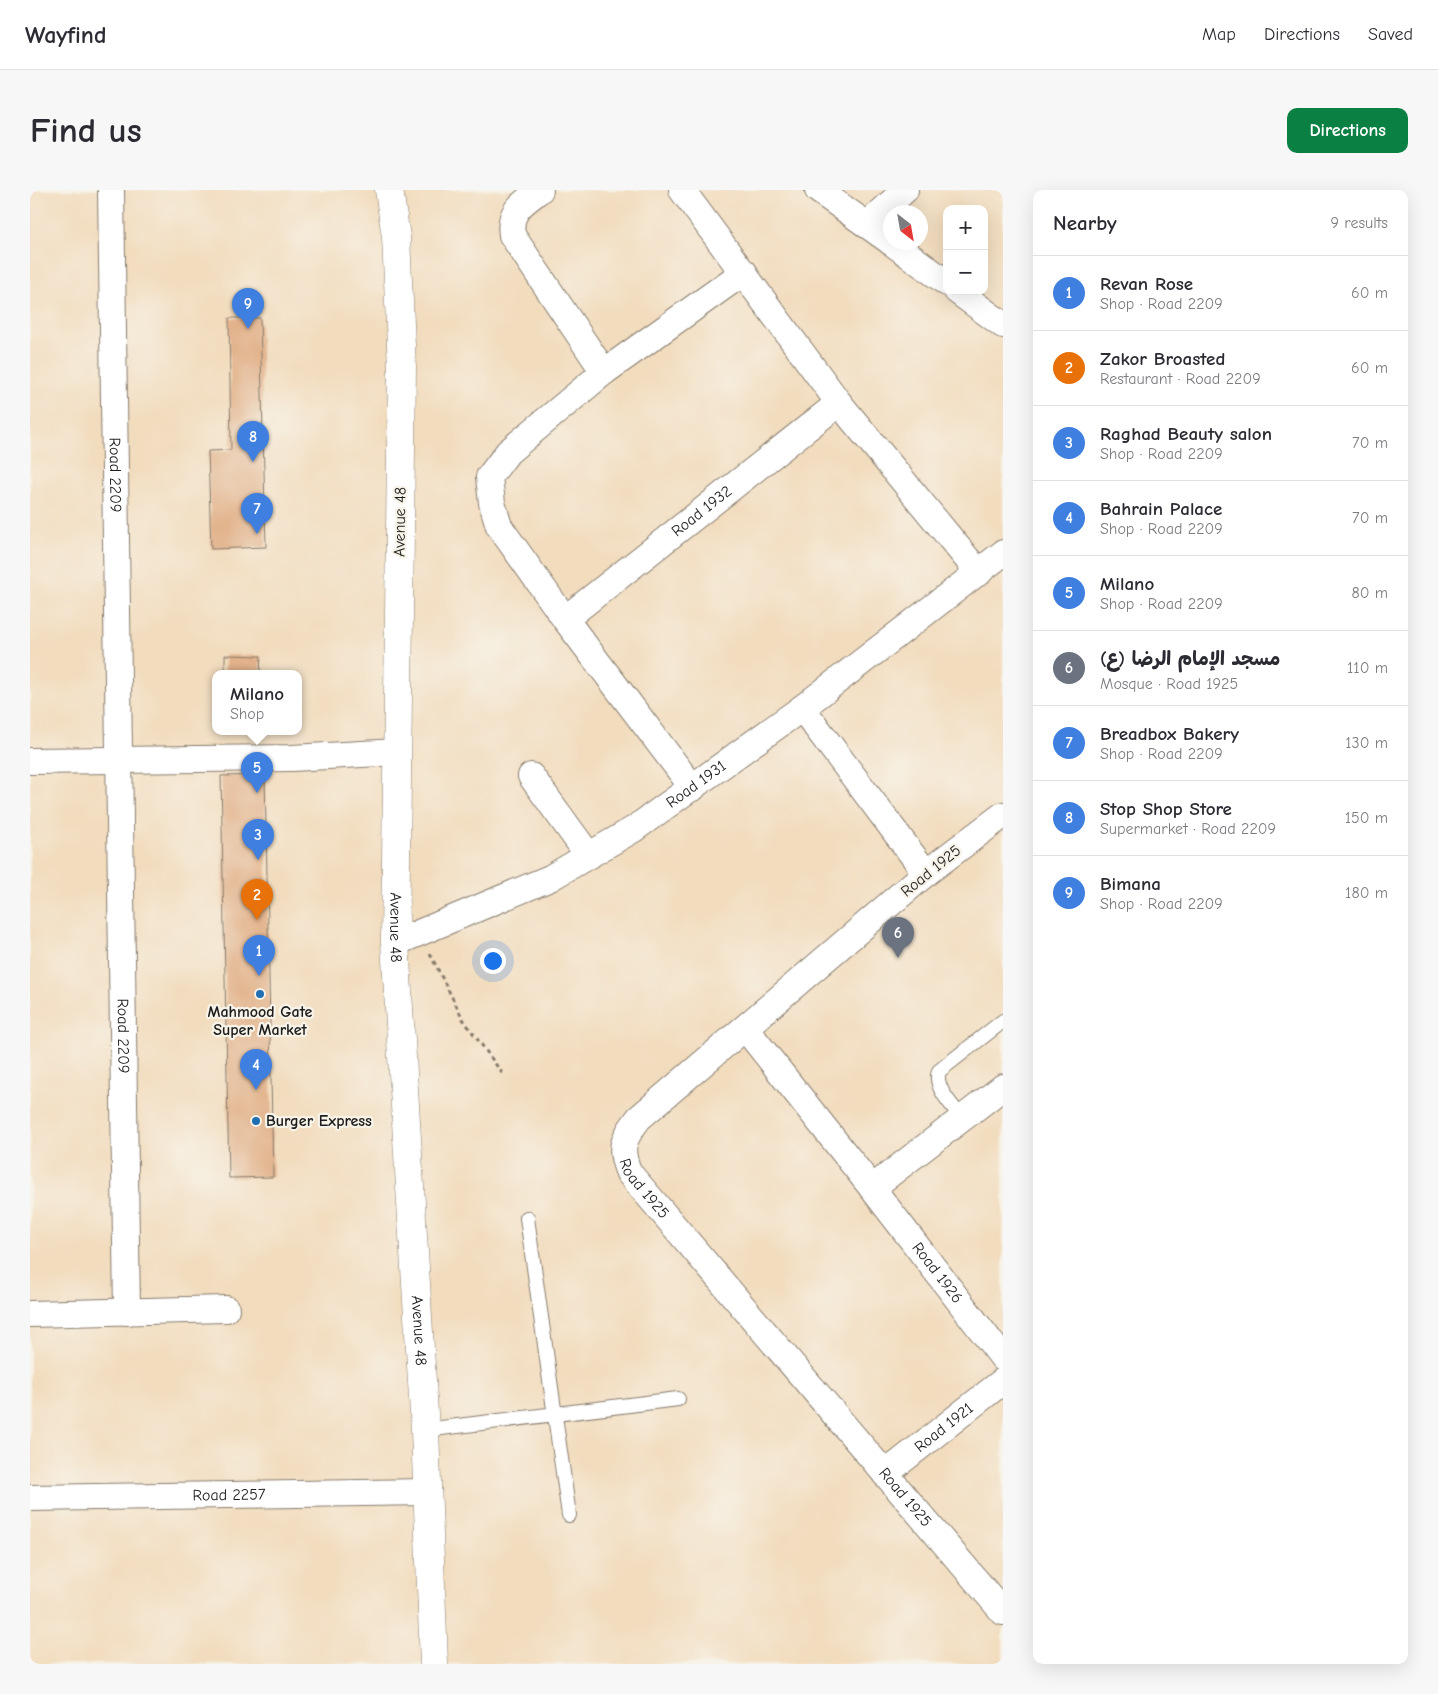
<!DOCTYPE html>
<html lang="en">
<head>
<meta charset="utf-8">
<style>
	body { margin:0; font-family:"Comic Neue","Playpen Sans Arabic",sans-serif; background:#f7f7f7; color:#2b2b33 }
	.controls { position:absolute; right:15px; top:15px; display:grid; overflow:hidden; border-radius:10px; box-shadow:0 5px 20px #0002 }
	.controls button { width:45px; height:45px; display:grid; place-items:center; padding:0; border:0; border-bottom:1px solid #e1e1e2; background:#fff; color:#2b2b33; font:25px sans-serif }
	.compass { position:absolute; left:853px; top:15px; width:45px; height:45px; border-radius:50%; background:#fff; box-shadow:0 5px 20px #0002; rotate:149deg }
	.you { position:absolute; left:462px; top:770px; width:18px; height:18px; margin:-12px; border:4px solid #fff; border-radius:50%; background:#1a73e8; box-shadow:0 0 0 8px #1a73e833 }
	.badge { display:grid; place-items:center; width:32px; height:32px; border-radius:50%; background:#0b8043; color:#fff; font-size:16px; font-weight:700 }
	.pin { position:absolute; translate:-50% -41px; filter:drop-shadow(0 1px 2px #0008) }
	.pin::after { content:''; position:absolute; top:26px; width:18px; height:15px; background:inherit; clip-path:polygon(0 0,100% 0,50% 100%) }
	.popup { position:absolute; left:182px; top:480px; width:90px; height:65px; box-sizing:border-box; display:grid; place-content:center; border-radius:10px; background:#fff; filter:drop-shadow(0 1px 4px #0005); font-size:16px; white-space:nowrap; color:#7c7c81 }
	.popup b { font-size:19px; color:#2b2b33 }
	.popup::after { content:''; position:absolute; left:50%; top:100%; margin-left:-10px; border:10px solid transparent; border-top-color:#fff }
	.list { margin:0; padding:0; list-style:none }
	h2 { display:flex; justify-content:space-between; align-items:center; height:65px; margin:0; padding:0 20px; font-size:21px }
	h2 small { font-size:16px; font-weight:400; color:#7c7c81 }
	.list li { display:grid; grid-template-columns:32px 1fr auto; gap:15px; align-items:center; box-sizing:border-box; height:75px; padding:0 20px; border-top:1px solid #e1e1e2 }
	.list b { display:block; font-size:19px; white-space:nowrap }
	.list p { margin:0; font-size:16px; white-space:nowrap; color:#7c7c81 }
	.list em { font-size:16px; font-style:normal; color:#7c7c81 }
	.map { position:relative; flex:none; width:973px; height:1474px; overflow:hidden; border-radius:10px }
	header { display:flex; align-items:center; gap:30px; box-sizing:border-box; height:70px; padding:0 25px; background:#fff; border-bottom:1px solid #e1e1e2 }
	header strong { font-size:24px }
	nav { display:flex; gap:28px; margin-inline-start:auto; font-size:18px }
	.intro { display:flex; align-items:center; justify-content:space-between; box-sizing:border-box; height:120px; padding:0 30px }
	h1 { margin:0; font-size:35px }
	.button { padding:12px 22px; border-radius:10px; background:#0b8043; color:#fff; font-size:18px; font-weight:700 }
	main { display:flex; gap:30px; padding:0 30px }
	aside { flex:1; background:#fff; border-radius:10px; box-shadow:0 5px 20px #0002 }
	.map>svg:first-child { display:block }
</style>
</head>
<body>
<header>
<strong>Wayfind</strong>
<nav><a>Map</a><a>Directions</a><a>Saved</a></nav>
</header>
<div class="intro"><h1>Find us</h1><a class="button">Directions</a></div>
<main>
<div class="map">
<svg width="973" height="1474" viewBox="0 0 973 1474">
	<rect width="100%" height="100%" fill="#f7f3e8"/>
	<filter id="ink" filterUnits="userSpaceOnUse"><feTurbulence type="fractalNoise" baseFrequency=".02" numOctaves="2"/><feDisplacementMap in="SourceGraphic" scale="10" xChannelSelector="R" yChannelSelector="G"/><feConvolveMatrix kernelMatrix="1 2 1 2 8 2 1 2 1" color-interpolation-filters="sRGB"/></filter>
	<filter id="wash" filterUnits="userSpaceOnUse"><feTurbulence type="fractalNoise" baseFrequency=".0096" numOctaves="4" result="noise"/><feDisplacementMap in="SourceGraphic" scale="20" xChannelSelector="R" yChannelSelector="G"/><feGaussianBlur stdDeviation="1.12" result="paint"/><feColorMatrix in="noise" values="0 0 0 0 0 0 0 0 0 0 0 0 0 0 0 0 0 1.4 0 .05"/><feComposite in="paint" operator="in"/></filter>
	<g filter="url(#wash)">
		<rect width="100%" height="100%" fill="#f2dcbe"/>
		<g id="blocks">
			<path fill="#e2b28b" d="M199,128h31l6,229 -55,2 -3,-98 23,-1z
				M195,465l36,1 -1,18h-35z
				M235,585l8,402 -44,1 -8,-402z"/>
		</g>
	</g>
	<g filter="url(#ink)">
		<use href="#blocks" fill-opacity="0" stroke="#877c6d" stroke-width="1"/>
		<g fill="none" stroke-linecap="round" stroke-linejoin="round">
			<defs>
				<path id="lane" d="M932,928c-9,-12 -29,-31 -23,-47l64,-50
					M497,1028l42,297
					M395,1240l253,-31"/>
				<g id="street">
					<path id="s1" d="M81,0l16,1122"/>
					<path d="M510,0c-17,13 -32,21 -28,45l92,137"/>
					<path d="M652,0l157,213 140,170"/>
					<path d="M788,0l73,52"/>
					<path d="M837,35l38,-35"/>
					<path d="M861,52l56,41"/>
					<path d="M927,101l46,34"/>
					<path id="s2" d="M535,429l274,-216"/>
					<path d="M772,518l124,165"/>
					<path d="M0,571l262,-3 105,-6"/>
					<path d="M501,586l58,80"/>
					<path d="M663,598l-128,-169 -66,-93 -7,-23 -3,-26 19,-25 96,-80 140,-100"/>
					<path id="s3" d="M973,625l-77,58 -287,245c-16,21 -21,30 -10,55l374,439"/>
					<path id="s4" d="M365,753l155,-65 84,-49 168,-121 201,-155"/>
					<path id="s5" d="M716,839l126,159 131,170"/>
					<path d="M842,998l131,-101"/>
					<path d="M0,1124l196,-5"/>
					<path id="s6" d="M855,1284l118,-93"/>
					<path id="s7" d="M0,1308l398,-6"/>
				</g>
				<g id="secondary">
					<path id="s8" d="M359,0l7,47 6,130 -7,576 30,487 9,234"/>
				</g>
			</defs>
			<use href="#lane" stroke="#877c6d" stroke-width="16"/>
			<use href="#street" stroke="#877c6d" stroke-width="28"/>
			<use href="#secondary" stroke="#877c6d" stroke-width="29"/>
			<path stroke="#877c6d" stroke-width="3" stroke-dasharray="4 4" stroke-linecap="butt" d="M400,764l33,65 41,57"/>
			<use href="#lane" stroke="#fff" stroke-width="14"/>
			<use href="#street" stroke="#fff" stroke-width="26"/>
			<use href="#secondary" stroke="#fff" stroke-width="28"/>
		</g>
	</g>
	<g fill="#1f6fb2" stroke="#f7f3e8" stroke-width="2">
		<circle cx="230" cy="804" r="5"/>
		<circle cx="226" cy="931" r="5"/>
	</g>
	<g text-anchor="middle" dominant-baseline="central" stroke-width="4.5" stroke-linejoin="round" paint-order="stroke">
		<g font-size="16" fill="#1c1c1c" stroke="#f7f3e8">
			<text stroke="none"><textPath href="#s1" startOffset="285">Road 2209</textPath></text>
			<text stroke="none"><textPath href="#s2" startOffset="174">Road 1932</textPath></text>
			<text transform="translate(370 332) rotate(-89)">Avenue 48</text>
			<text stroke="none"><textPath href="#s4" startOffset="342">Road 1931</textPath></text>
			<text transform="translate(901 681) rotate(-39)">Road 1925</text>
			<text stroke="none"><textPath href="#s8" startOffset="738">Avenue 48</textPath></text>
			<text stroke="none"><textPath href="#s1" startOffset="846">Road 2209</textPath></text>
			<text stroke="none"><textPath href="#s3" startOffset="555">Road 1925</textPath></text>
			<text stroke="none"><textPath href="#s5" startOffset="310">Road 1926</textPath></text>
			<text stroke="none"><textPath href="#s8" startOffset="1142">Avenue 48</textPath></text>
			<text stroke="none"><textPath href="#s6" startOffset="75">Road 1921</textPath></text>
			<text stroke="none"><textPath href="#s7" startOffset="199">Road 2257</textPath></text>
			<text stroke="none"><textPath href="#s3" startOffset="960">Road 1925</textPath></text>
		</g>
		<g font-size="16" font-weight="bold" fill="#1c1c1c" stroke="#f7f3e8">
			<text x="230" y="822">Mahmood Gate<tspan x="230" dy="18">Super Market</tspan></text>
			<text x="236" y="931" text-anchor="start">Burger Express</text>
		</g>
	</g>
</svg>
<div class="controls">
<button>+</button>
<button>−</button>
</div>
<svg class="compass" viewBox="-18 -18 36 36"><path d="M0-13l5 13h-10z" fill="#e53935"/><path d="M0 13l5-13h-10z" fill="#7c7c81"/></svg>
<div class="you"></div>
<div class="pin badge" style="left:229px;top:786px;background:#3f7fe0">1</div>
<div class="pin badge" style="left:227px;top:730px;background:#e8710a">2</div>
<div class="pin badge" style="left:228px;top:670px;background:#3f7fe0">3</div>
<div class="pin badge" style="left:226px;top:900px;background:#3f7fe0">4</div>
<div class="pin badge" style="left:227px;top:603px;background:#3f7fe0">5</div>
<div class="popup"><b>Milano</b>Shop</div>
<div class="pin badge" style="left:868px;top:768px;background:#6b7280">6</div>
<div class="pin badge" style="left:227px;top:344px;background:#3f7fe0">7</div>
<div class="pin badge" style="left:223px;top:272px;background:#3f7fe0">8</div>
<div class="pin badge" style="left:218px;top:139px;background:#3f7fe0">9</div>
</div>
<aside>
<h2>Nearby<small>9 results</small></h2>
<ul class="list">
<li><span class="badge" style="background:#3f7fe0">1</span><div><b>Revan Rose</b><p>Shop · Road 2209</p></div><em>60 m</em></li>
<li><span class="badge" style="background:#e8710a">2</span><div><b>Zakor Broasted</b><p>Restaurant · Road 2209</p></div><em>60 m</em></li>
<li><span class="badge" style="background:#3f7fe0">3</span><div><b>Raghad Beauty salon</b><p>Shop · Road 2209</p></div><em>70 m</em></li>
<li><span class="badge" style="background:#3f7fe0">4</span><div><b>Bahrain Palace</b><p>Shop · Road 2209</p></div><em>70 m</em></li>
<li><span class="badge" style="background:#3f7fe0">5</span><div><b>Milano</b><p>Shop · Road 2209</p></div><em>80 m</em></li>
<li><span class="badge" style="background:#6b7280">6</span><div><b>مسجد الإمام الرضا (ع)</b><p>Mosque · Road 1925</p></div><em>110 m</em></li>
<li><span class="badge" style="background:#3f7fe0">7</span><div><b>Breadbox Bakery</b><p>Shop · Road 2209</p></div><em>130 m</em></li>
<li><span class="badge" style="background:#3f7fe0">8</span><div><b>Stop Shop Store</b><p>Supermarket · Road 2209</p></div><em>150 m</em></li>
<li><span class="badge" style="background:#3f7fe0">9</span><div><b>Bimana</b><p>Shop · Road 2209</p></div><em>180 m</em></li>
</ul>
</aside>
</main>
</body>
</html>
